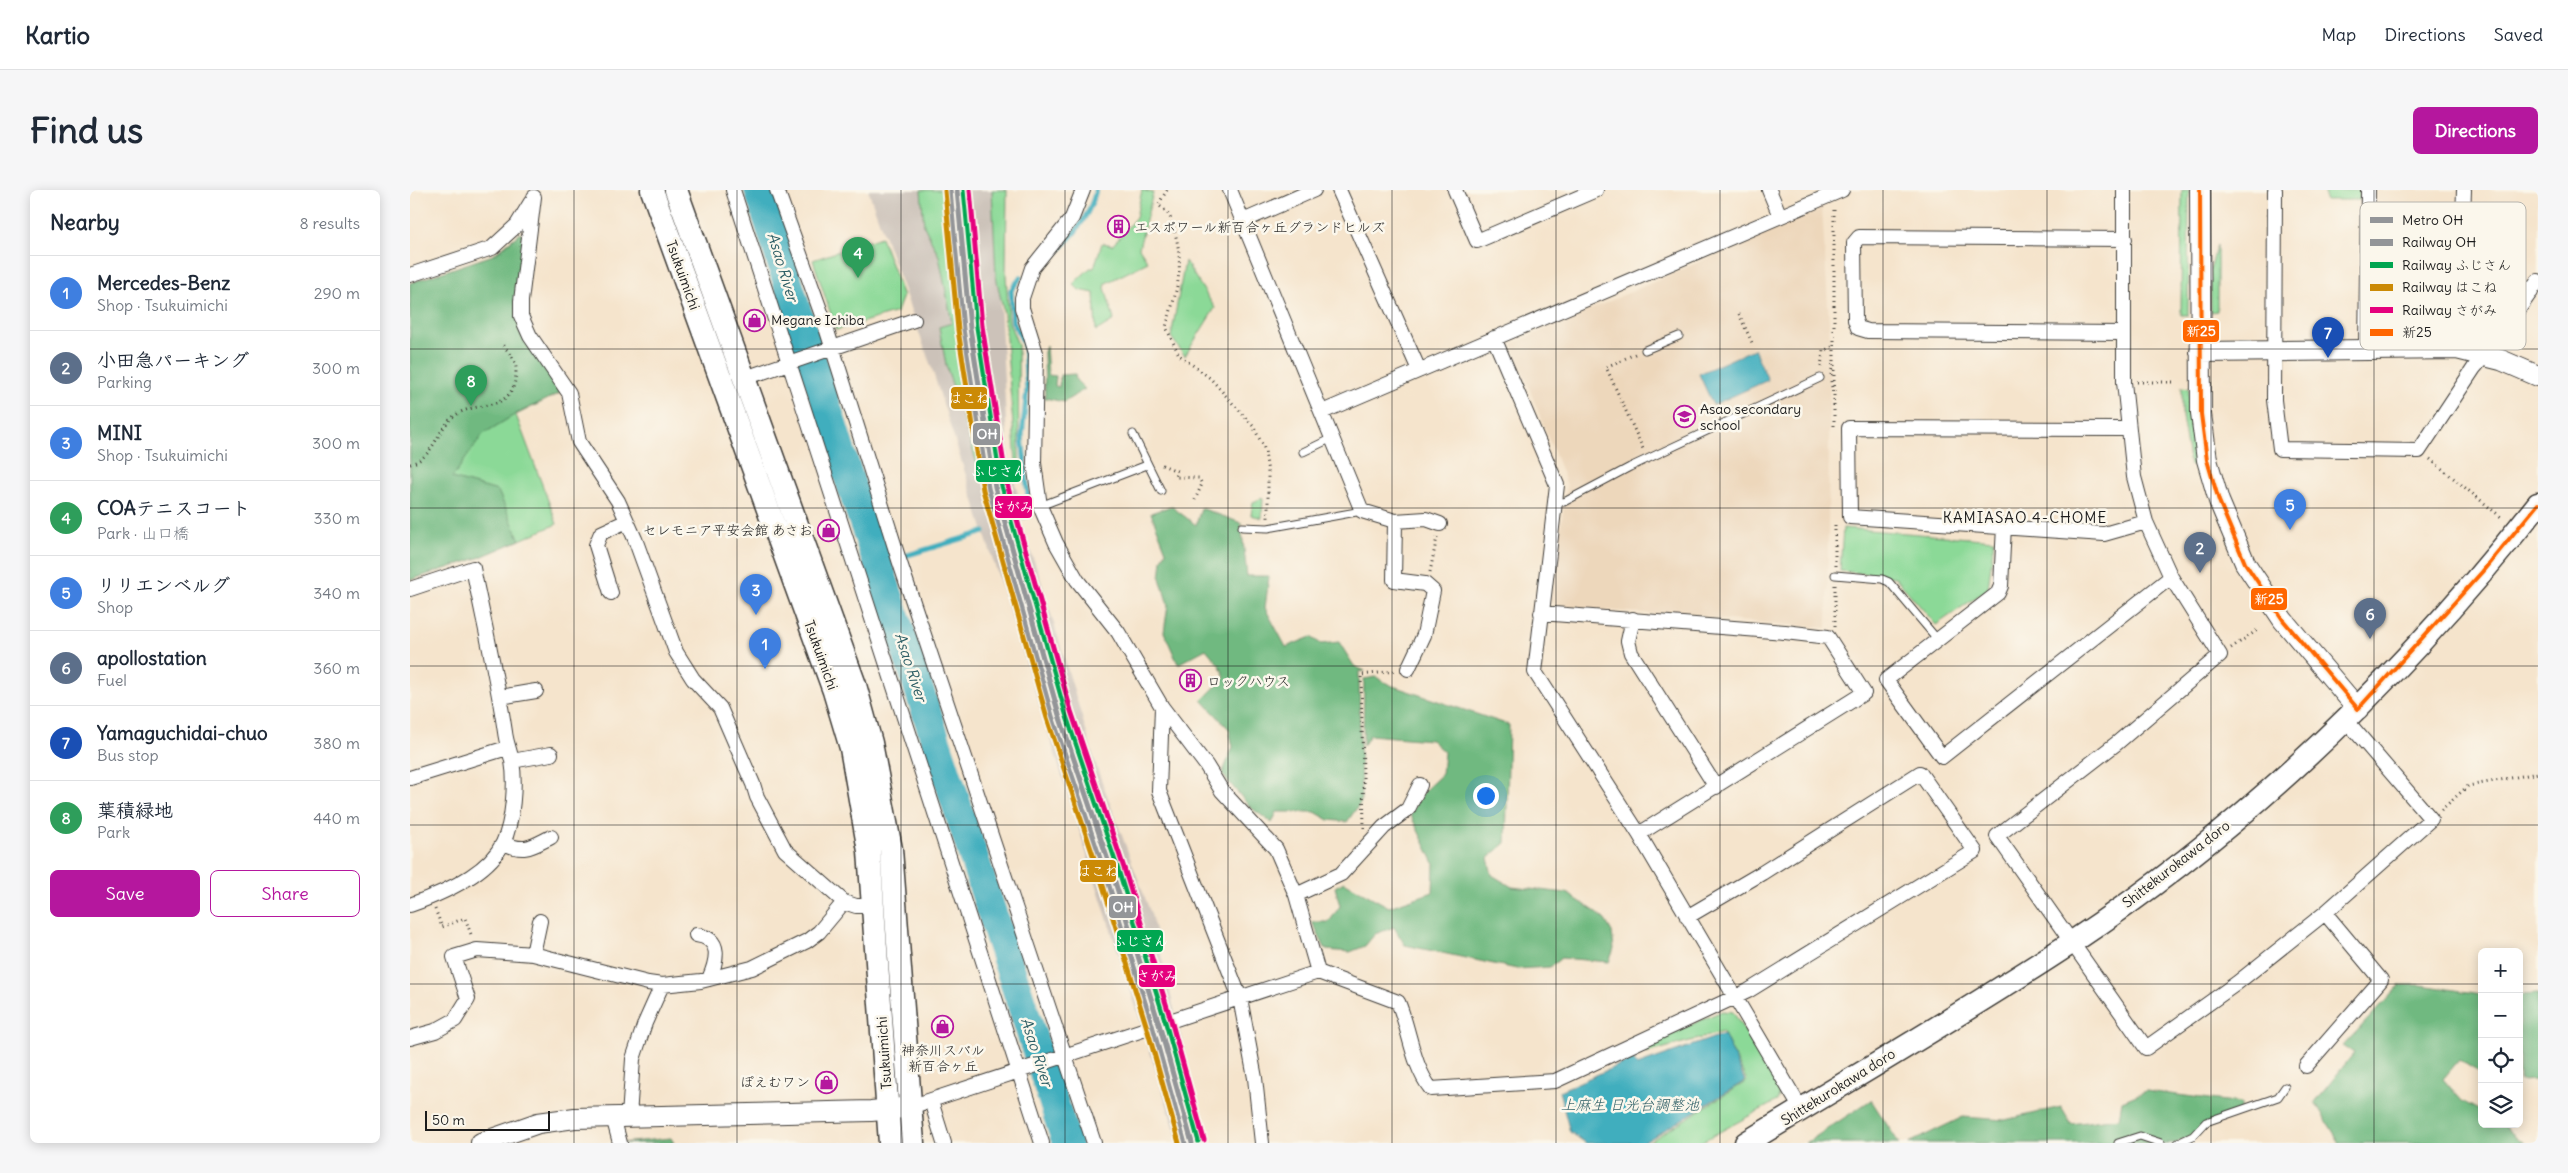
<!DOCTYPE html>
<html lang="en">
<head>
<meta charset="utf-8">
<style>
	body { margin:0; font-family:Delius,"Klee One",sans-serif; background:#f6f6f7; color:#1f2937 }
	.controls { position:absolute; right:15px; bottom:15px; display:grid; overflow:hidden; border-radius:8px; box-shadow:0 2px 12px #0003 }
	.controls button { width:45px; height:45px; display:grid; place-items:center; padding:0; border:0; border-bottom:1px solid #e0e1e3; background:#fff; color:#1f2937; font:25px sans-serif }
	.scale { position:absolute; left:15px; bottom:12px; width:125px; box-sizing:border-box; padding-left:5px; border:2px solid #1c1c1c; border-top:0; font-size:14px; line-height:18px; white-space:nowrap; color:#1c1c1c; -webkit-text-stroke:4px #fbf7ec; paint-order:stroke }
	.you { position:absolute; left:1075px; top:605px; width:18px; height:18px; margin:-12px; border:4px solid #fff; border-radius:50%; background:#1a73e8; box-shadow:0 0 0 8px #1a73e833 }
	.badge { display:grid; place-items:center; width:32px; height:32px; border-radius:50%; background:#b5179e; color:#fff; font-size:16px; font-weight:700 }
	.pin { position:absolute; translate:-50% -41px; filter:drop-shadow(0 1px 2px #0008) }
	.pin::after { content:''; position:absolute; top:26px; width:18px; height:15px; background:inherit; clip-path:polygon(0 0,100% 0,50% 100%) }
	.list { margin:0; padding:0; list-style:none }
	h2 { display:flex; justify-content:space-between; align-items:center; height:65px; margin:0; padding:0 20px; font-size:21px }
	h2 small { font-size:16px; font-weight:400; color:#747a83 }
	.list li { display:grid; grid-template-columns:32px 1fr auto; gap:15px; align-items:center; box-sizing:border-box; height:75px; padding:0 20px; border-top:1px solid #e0e1e3 }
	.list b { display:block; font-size:19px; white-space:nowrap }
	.list p { margin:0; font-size:16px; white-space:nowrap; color:#747a83 }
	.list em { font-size:16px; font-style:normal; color:#747a83 }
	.actions { display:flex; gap:10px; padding:15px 20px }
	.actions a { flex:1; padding:11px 0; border:1px solid #b5179e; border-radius:8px; text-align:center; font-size:18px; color:#b5179e }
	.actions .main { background:#b5179e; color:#fff }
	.icon { flex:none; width:28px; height:28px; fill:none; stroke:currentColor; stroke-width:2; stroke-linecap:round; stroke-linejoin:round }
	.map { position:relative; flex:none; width:2128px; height:953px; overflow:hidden; border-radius:8px }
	header { display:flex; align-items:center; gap:30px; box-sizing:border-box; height:70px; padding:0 25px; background:#fff; border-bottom:1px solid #e0e1e3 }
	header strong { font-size:24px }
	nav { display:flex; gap:28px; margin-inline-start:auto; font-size:18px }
	.intro { display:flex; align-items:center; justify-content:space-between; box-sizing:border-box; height:120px; padding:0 30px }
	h1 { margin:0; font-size:35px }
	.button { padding:12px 22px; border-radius:8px; background:#b5179e; color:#fff; font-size:18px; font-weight:700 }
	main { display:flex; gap:30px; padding:0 30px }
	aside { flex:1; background:#fff; border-radius:8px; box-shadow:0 2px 12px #0003 }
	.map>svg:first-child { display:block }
</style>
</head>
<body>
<header>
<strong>Kartio</strong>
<nav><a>Map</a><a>Directions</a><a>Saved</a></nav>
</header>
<div class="intro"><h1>Find us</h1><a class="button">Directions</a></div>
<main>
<aside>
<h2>Nearby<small>8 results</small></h2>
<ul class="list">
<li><span class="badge" style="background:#3f7fe0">1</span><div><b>Mercedes-Benz</b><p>Shop · Tsukuimichi</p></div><em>290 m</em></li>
<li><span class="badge" style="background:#5c6f8a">2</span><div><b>小田急パーキング</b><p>Parking</p></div><em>300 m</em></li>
<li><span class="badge" style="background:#3f7fe0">3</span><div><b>MINI</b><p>Shop · Tsukuimichi</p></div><em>300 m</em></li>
<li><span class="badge" style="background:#2e9e5b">4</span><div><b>COAテニスコート</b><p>Park · 山口橋</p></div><em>330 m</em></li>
<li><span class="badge" style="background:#3f7fe0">5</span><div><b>リリエンベルグ</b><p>Shop</p></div><em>340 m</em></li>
<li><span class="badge" style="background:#5c6f8a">6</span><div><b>apollostation</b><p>Fuel</p></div><em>360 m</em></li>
<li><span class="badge" style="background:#1a4fb4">7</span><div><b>Yamaguchidai-chuo</b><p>Bus stop</p></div><em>380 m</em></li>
<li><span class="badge" style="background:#2e9e5b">8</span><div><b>葉積緑地</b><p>Park</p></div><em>440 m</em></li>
</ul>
<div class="actions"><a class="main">Save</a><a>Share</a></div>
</aside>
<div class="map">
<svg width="2128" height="953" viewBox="0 0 2128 953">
	<rect width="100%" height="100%" fill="#fbf7ec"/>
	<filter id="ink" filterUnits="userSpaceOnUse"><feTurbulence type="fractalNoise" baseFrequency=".02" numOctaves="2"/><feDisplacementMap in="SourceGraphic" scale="10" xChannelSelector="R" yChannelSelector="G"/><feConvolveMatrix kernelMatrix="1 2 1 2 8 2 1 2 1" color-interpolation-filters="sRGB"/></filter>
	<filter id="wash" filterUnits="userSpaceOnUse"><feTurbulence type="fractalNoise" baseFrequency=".0096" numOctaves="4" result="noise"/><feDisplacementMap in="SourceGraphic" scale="20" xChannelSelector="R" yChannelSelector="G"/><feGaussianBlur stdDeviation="1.12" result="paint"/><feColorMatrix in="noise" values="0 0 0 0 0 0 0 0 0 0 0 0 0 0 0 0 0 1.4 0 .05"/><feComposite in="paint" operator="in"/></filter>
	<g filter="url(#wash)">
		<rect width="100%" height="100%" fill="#f5e4cc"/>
		<path fill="#edd7bb" d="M1412,18l8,129 -3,291 -271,-22 -6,-7 17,-114 -55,-141z"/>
		<path fill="#ccc2b9" d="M458,0h134l-2,111 6,121 3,41 10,35 2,27 19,52 58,194 53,143 56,229h-28l-247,-774z"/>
		<path fill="#8bd997" stroke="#547a5a" d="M511,0h28l16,187 18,93h-4l-33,-105 -7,-38 13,-4 -13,-67 -15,-30z
			M582,0h15l-1,84 3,48 9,23 1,117h-3l-12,-148 -8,-38z
			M732,0l11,3 -14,55 9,14 -44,22 10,36 -18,11 -2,-38 -15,-3 -6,-6 17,-16h4l8,-25 11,2 23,-28z
			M1772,0h7l-1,125h-7z
			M1915,0h35v10h-35z
			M110,43l-5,68 45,92 -44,22 41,109 -79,34 -68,22v-297l79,-25z
			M471,47l22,59 -6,16 -61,18 -23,-70z
			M1807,55v66l-6,1 -1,-42z
			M775,71l30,47 -30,48 -14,-19z
			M1772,197l7,1v28l9,46 -8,4 -8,-49z
			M853,308l-1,20 -11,-3 2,-13z
			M1433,338l151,12 -6,49 -52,36 -41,-48 -55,-6z
			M1312,821l11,1 48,78 -4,11 -78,42h-52l100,-62 -24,-49 -77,21 -3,-7z"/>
		<path fill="#70b980" stroke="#466a4e" d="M110,43l6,3 -11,65 45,92 -44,21 -33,20 -31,44 46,13 22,49 -42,18 -68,22v-297l86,-29z
			M636,156l2,29 8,1 -1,10 4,1 1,-12 15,-1 1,6 9,9 -21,13 -19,-4 -1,-46z
			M761,316l25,19 5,-17 40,15 6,53h22l-4,32 21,39 25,-10 10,7 18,-2 15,24 11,5 -6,1 2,130 -14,20 -18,-2 -14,-8h-38l-5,11 -22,-16 -28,-33 11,-27 -4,-18 -27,-29 23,-23 -5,-11 -14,-17 -28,15 -14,-32 4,-27 -8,-27 2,-18 4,-9 -15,-38z
			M966,487l14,8 119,40 -3,118 -18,15 4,17 20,12 55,6 29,19 9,8 7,12 2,17 -5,13 -48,-4 -11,9 -33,2 -112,-24 -11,-18 -19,7 -10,12 -15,6 -24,-2 -14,-28h17l11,-16 -5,-19 9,-5 45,25 44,-15 1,-29 -24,-49 13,-22 19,-18 2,-22 -13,-12 -61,-5 -7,11 1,-67z
			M1990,795h21l61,9v80l-23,-14 -16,19 19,22 20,11v12h19l23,19h-184l-25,-41 39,-49 -11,-7z
			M2128,804v86l-19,1v-86z
			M1736,901l95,12v8l-65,32h-267l54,-26 42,3 56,-13 10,17 48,-6 3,-17z
			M1461,910l28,43h-93z
			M261,948l3,5h-53z"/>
		<path fill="#41aebe" stroke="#2e656d" d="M1344,159l14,31 -55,25 -14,-31z
			M1314,844l21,47 -102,62h-57l-16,-11 -11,-41 74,-32 4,6z"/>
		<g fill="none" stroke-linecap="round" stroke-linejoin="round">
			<path stroke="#41aebe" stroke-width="5" d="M632,75c23,-18 47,-45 54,-75
				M610,328l10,-3 -8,-79 5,-46 -3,-47 -11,-21 -2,-32 10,-13
				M468,374l106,-32"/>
			<path stroke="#41aebe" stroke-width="30" d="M349,0l91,292 28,82 189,579"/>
		</g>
	</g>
	<g filter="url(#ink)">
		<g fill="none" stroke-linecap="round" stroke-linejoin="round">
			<defs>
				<path id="lane" d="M1235,160l34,-14
					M723,244l28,57
					M893,262l29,-14
					M1146,311l8,1 66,-35 190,-89
					M630,316l107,-41
					M832,337l26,1 94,-17
					M1425,385l47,4 7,3 49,58
					M1708,953l22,-7 21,7
					M1768,953l15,-7 13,-14 72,-25 7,-10"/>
				<path id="street" d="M323,0l309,953
					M367,0l46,128 76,242 195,583
					M673,0l-11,28 -40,50 -10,30v10l14,45 -2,110 6,43 16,37 21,37 41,52 44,75 44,58 16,26 54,58 20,46 22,77
					M820,0l132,321 33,10 31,-2 14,5
					M929,0l80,180
					M1045,0l22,51 119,-51
					M1359,0l11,26
					M1714,0v192l10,95 12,45 25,55 49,78 -103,88 -120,93 149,212 91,-65 88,-70 106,-94 -85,-99
					M1865,0l-1,210 6,49 139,2 55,-83 22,-26 42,-61
					M2054,0l-2,55 69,47
					M124,7l-13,104v15l9,20 39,57 10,49 39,59 17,38 41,113 17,27 27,29 33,76 4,13 28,53 59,52
					M833,31l71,-31
					M0,85l82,-27 25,-23 14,-23
					M1713,143l-255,-2 -10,-3 -3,-8 -1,-77 5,-6 266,2
					M1084,148l63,147 -22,187 104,162 162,275
					M1956,160l2,-160
					M335,188l169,-58
					M912,222l520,-222
					M1718,239l-279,-1 1,89 254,17 42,-12
					M985,331l-1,59 31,4 8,7 -9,44 -16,34
					M1594,336l-3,60 -3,7 -112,87 56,77 229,-180
					M0,399l63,-21c11,55 24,109 32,164 1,10 5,19 7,29 4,22 1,61 -9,82 -15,31 -62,51 -93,62
					M201,403l-15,-48 5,-12 26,-12
					M1131,423l244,19 43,5 36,56 -225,141
					M1223,429l-5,22 3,12 85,134
					M90,507l36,-6
					M752,517l-3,84 81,207 15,80 7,65
					M102,571l39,-7
					M0,588l97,-30
					M93,653c22,10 28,4 48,-6
					M886,705l45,-21 43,-47 24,-18 12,-24
					M286,745c27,3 21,26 13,44
					M123,764l7,-33
					M0,848l25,-7 20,-11 13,-21 -14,-42 23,-7 56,4 115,29 14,2 39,-4 51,-13 55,-27 12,-9 25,-30 12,4h19
					M1896,876l75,-86 -56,-67
					M521,911l13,42
					M500,917l408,-135 80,30c12,28 14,63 33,87l124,-8 193,-90 227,-140 -55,-78 -158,100 -75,44
					M203,927l7,26
					M219,927l4,-58 12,-36 17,-38"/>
				<path id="secondary" d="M1790,0l1,224 6,46 12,41 26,62 38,57 75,89
					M1790,162l257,-3 44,11 37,16
					M71,953l57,-20 37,-5 296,-7 32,-3"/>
				<path id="primary" d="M242,0l182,501 17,57 18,103 21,292
					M266,0l179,495 16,58 20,106 22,294
					M1336,953c108,-66 219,-130 325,-200 178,-118 335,-271 467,-439"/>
			</defs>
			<use href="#lane" stroke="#3d3a36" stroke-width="9"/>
			<use href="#street" stroke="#3d3a36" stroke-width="16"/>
			<use href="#secondary" stroke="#3d3a36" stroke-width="22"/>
			<use href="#primary" stroke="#3d3a36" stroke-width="25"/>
			<path stroke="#3d3a36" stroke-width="3" stroke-dasharray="1 4" stroke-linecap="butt" d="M757,0l-9,15c13,9 13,13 17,28 10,36 1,59 -9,94l13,28 31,23 43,48 12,24 3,23v46
				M1329,124l14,31
				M1225,164l-29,13 38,84
				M1411,177l2,-16 9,-4
				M1421,185l2,-13
				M1421,191l2,13
				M1727,192h37
				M1424,236v-217
				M2020,269l71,58
				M0,274c24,-6 26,-33 43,-47 23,-19 61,-1 63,-45 1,-12 -7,-21 -16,-29
				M752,275l15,6 -2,6 24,1 3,6 -7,16
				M1425,376v-44
				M1020,382l7,-35
				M1425,436v-42
				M1821,458l28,-19
				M2031,620l27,-24 70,-13
				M954,638l-3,-153 34,-4
				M25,719l7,18 23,-9 7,19"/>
			<use href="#lane" stroke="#fff" stroke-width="7"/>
			<use href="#street" stroke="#fff" stroke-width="14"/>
			<use href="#secondary" stroke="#fff" stroke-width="20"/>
			<use href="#primary" stroke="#fff" stroke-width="22"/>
			<defs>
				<path id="bus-1" d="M1790,0l1,224 6,46 12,41 26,62 38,57 75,89
					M1948,519l124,-137 56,-68"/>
			</defs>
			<use href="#bus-1" stroke="#fbf7ec" stroke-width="8"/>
			<use href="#bus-1" stroke="#f60" stroke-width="4"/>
			<defs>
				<path id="rail-1" d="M541,1l13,138 25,160 64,228 53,157 47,152 33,117"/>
				<path id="rail-2" d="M553,0l13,137 25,159 64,227 53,157 47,152 33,119"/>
				<path id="rail-3" d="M535,1l13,139 25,160 64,228 53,158 47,152 32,115"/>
				<path id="rail-4" d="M560,0l12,136 25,158 64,227 53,157 47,152 33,120"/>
			</defs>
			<use href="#rail-1" stroke="#fbf7ec" stroke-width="9"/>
			<use href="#rail-2" stroke="#fbf7ec" stroke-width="9"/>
			<use href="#rail-3" stroke="#fbf7ec" stroke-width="9"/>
			<use href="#rail-4" stroke="#fbf7ec" stroke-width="9"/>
			<use href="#rail-1" stroke="#939598" stroke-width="5"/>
			<use href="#rail-2" stroke="#00a651" stroke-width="5"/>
			<use href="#rail-3" stroke="#cb8a06" stroke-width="5"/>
			<use href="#rail-4" stroke="#e5007d" stroke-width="5"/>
			<defs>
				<path id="metro-1" d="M547,0l13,138 25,159 64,228 53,157 47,152 33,119"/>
			</defs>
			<use href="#metro-1" stroke="#fbf7ec" stroke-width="9"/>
			<use href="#metro-1" stroke="#939598" stroke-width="5"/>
		</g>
	</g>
	<path fill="none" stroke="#1c1c1c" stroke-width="1" stroke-opacity="0.55" d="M164,0v953M327,0v953M491,0v953M655,0v953M818,0v953M982,0v953M1146,0v953M1310,0v953M1473,0v953M1637,0v953M1801,0v953M1964,0v953M0,159h2128M0,318h2128M0,476h2128M0,635h2128M0,794h2072M2109,794h19"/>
	<defs>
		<symbol id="building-ring" viewBox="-11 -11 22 22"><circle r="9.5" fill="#fbf7ec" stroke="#b5179e" stroke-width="1.5"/><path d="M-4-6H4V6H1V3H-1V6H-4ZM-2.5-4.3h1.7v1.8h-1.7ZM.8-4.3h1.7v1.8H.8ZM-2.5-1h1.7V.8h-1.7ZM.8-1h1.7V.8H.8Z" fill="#b5179e"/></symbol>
		<symbol id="shop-ring" viewBox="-11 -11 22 22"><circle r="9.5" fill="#fbf7ec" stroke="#b5179e" stroke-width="1.5"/><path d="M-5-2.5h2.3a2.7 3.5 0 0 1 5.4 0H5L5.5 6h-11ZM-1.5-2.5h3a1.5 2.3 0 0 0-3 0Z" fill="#b5179e"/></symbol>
		<symbol id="school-ring" viewBox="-11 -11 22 22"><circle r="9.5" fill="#fbf7ec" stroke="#b5179e" stroke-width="1.5"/><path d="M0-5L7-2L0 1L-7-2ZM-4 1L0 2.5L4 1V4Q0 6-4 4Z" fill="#b5179e"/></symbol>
	</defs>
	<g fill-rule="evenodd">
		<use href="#building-ring" x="696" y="24" width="25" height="25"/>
		<use href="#shop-ring" x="332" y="118" width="25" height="25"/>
		<use href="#school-ring" x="1262" y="214" width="25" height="25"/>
		<use href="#shop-ring" x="406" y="328" width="25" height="25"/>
		<use href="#building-ring" x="768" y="478" width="25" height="25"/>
		<use href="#shop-ring" x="520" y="824" width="25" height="25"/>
		<use href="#shop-ring" x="404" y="880" width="25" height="25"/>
	</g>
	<g text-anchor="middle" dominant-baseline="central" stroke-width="5" stroke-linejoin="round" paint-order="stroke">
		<g font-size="14" fill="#1c1c1c" stroke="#fbf7ec" text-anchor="start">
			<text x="724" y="37">エスポワール新百合ヶ丘グランドヒルズ</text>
			<text x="361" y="130">Megane Ichiba</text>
			<text x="1290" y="219">Asao secondary<tspan x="1290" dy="16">school</tspan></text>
			<text x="403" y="340" text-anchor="end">セレモニア平安会館 あさお</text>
			<text x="797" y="491">ロックハウス</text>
			<text x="533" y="860" text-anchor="middle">神奈川スバル<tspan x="533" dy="16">新百合ヶ丘</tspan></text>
			<text x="400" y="892" text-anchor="end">ぽえむワン</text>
		</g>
		<g font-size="14" fill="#1c1c1c" stroke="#fbf7ec">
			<text transform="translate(273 85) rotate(70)">Tsukuimichi</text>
			<text transform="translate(411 465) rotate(70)">Tsukuimichi</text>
			<text transform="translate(1766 674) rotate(-38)">Shittekurokawa doro</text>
			<text transform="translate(474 863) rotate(-94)">Tsukuimichi</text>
			<text transform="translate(1428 897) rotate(-32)">Shittekurokawa doro</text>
		</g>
		<g font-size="15" font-style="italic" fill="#2d5e65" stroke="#fbf7ec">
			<text transform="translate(373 77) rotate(73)">Asao River</text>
			<text transform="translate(501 477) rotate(72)">Asao River</text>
			<text transform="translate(627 862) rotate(72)">Asao River</text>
			<text x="1220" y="914">上麻生 日光台調整池</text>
		</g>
		<g font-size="15" letter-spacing="1" fill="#1c1c1c" stroke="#fbf7ec">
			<text x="1615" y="327">KAMIASAO 4-CHOME</text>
		</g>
	</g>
	<rect x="1950" y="12" width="166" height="148" rx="8" fill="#fbf7ec" stroke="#b8b5ae" stroke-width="1"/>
	<rect x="1960" y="27" width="23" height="6" fill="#939598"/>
	<rect x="1960" y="49" width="23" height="7" fill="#939598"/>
	<rect x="1960" y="72" width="23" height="6" fill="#00a651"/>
	<rect x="1960" y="94" width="23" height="7" fill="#cb8a06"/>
	<rect x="1960" y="117" width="23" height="6" fill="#e5007d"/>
	<rect x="1960" y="139" width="23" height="7" fill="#f60"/>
	<g font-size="14" fill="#1c1c1c">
		<text x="1992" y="35">Metro OH</text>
		<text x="1992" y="57">Railway OH</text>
		<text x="1992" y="80">Railway ふじさん</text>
		<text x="1992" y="102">Railway はこね</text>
		<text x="1992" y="125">Railway さがみ</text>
		<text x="1992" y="147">新25</text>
	</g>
	<g stroke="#fbf7ec" stroke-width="2">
		<rect x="1772" y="129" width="38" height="24" rx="5" fill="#f60"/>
		<rect x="540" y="196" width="38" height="24" rx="5" fill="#cb8a06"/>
		<rect x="562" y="232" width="29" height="24" rx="5" fill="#939598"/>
		<rect x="565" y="269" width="47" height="24" rx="5" fill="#00a651"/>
		<rect x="584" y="305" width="39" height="24" rx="5" fill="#e5007d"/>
		<rect x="1840" y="397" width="38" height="24" rx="5" fill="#f60"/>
		<rect x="669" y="669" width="38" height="24" rx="5" fill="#cb8a06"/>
		<rect x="698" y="705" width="29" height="24" rx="5" fill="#939598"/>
		<rect x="706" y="739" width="48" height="24" rx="5" fill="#00a651"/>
		<rect x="728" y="774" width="38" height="24" rx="5" fill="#e5007d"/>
	</g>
	<g font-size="14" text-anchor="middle" font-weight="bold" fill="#fff">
		<text x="1791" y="146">新25</text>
		<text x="559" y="213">はこね</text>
		<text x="577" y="249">OH</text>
		<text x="589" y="286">ふじさん</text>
		<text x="603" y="322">さがみ</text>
		<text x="1859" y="414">新25</text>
		<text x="688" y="686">はこね</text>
		<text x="713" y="722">OH</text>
		<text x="730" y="756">ふじさん</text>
		<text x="747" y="791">さがみ</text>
	</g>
</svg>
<div class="controls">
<button>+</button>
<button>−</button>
<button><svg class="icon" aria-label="locate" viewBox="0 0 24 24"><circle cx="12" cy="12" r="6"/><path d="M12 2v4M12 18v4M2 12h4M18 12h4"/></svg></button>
<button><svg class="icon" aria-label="layers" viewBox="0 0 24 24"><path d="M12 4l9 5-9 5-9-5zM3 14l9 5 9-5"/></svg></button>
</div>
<div class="scale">50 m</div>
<div class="you"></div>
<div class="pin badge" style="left:355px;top:479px;background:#3f7fe0">1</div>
<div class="pin badge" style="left:1790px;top:383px;background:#5c6f8a">2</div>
<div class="pin badge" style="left:346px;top:425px;background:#3f7fe0">3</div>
<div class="pin badge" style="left:448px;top:88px;background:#2e9e5b">4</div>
<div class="pin badge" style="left:1880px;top:340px;background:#3f7fe0">5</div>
<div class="pin badge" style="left:1960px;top:449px;background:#5c6f8a">6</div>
<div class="pin badge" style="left:1918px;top:168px;background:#1a4fb4">7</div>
<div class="pin badge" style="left:61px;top:216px;background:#2e9e5b">8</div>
</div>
</main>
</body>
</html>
